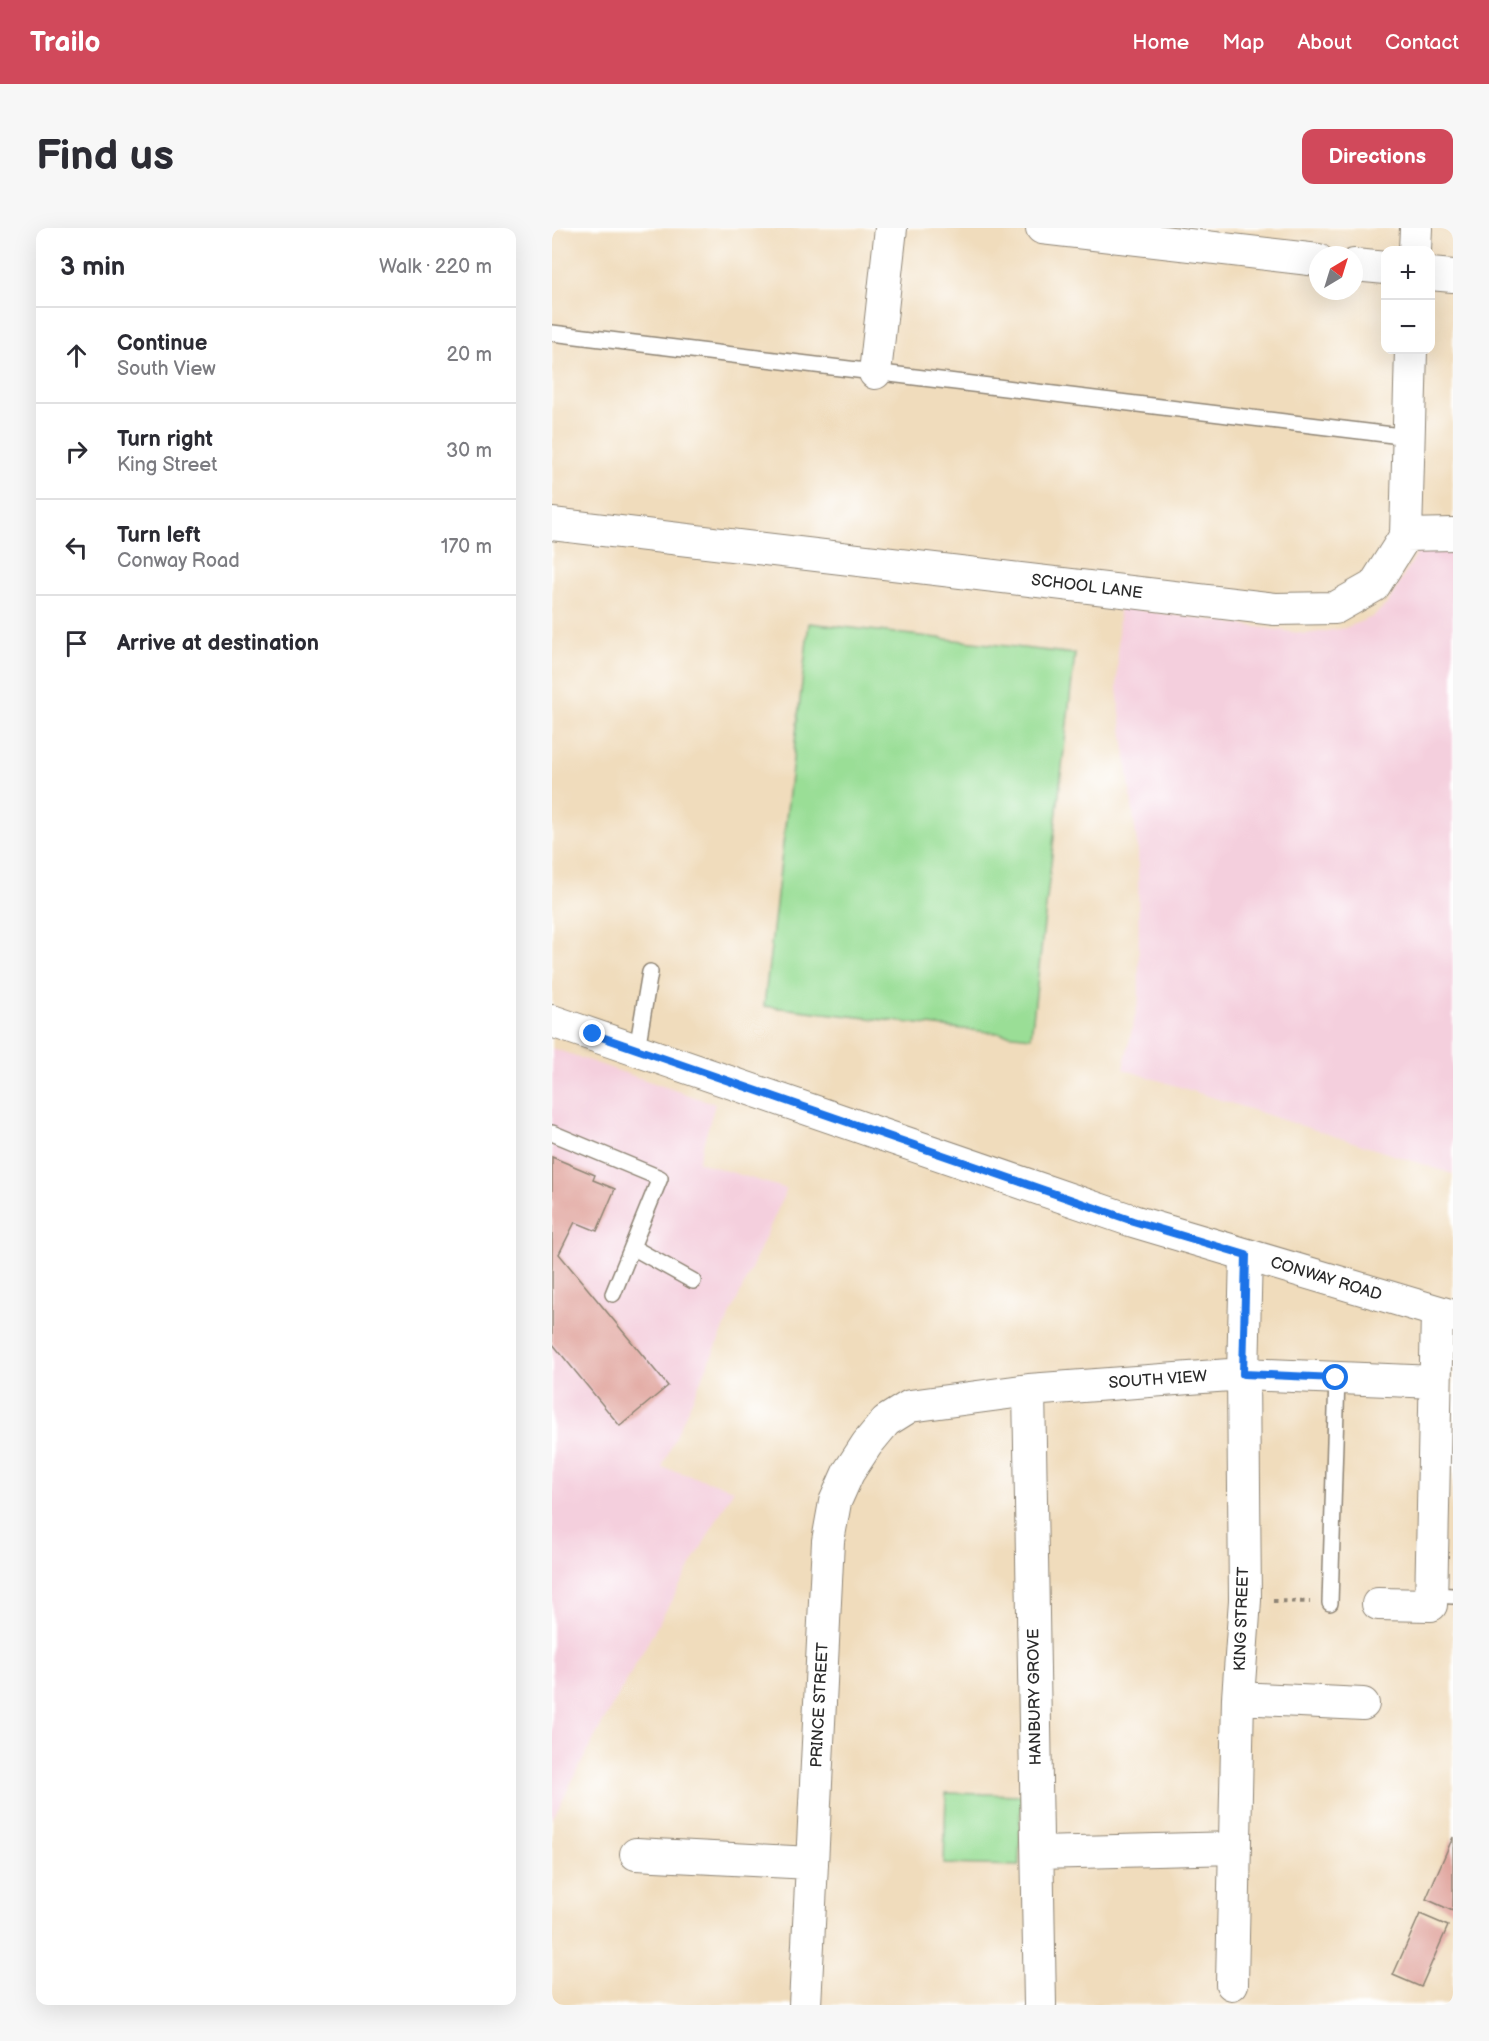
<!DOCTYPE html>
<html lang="en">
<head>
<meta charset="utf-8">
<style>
	body { margin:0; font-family:"Balsamiq Sans",sans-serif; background:#f7f7f7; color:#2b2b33 }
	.controls { position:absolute; right:18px; top:18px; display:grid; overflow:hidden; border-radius:12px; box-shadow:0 6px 24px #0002 }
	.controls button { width:54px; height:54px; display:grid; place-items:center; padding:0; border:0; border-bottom:2px solid #e1e1e2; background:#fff; color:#2b2b33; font:30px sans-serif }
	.compass { position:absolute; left:757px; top:18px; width:54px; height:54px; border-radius:50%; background:#fff; box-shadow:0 6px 24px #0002; rotate:38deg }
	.stop { position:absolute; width:18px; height:18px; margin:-14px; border:4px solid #1a73e8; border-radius:50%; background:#fff }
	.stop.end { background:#1a73e8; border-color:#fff; box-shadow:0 2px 6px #0008 }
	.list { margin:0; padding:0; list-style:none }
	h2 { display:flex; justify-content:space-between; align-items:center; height:78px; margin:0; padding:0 24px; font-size:26px }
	h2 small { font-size:20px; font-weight:400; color:#7c7c81 }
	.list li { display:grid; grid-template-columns:39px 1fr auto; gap:18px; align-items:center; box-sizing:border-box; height:96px; padding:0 24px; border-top:2px solid #e1e1e2 }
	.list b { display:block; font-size:22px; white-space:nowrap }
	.list p { margin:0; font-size:20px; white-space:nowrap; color:#7c7c81 }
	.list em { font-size:20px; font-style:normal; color:#7c7c81 }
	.icon { flex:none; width:33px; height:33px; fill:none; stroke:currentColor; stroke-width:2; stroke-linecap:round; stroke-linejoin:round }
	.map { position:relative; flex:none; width:901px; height:1777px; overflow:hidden; border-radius:12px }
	header { display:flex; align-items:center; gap:36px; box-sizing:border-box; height:84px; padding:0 30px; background:#d1495b; color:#fff }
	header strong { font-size:28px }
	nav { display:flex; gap:33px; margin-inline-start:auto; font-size:21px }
	.intro { display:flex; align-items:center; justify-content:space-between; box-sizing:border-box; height:144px; padding:0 36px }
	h1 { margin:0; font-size:42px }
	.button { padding:15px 27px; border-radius:12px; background:#d1495b; color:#fff; font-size:21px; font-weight:700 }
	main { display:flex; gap:36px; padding:0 36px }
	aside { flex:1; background:#fff; border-radius:12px; box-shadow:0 6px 24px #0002 }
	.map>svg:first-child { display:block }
</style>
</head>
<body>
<header>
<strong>Trailo</strong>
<nav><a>Home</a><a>Map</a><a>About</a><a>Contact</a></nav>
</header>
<div class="intro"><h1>Find us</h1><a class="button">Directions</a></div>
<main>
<aside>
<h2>3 min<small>Walk · 220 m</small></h2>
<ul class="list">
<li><svg class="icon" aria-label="ahead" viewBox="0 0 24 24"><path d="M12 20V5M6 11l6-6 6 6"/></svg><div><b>Continue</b><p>South View</p></div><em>20 m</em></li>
<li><svg class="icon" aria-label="right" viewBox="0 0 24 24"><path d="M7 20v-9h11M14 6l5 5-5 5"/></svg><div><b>Turn right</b><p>King Street</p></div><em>30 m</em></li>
<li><svg class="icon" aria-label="left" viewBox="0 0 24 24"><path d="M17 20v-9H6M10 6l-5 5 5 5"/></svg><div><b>Turn left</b><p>Conway Road</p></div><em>170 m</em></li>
<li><svg class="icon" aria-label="arrive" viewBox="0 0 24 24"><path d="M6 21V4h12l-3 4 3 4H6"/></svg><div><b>Arrive at destination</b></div></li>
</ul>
</aside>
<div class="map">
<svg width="901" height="1777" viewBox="0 0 901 1777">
	<rect width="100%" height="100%" fill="#fff"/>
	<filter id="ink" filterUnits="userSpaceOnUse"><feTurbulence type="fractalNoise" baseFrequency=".0167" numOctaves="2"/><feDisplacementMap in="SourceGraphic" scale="12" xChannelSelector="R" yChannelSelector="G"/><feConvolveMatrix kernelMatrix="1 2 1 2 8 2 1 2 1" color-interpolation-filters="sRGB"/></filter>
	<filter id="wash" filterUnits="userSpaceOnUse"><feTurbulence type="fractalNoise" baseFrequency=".008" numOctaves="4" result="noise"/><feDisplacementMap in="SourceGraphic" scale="24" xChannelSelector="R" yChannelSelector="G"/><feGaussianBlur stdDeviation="1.35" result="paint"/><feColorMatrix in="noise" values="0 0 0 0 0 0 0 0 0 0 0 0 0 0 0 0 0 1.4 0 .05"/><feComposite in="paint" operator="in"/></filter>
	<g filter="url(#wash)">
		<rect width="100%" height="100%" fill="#f0dcbc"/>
		<path fill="#f4cfdd" d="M878,312h23v634l-330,-105 16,-70 -1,-148 -21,-162 2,-82 187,27 39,-6 27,-11 15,-13 30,-51z
			M0,820l163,56 -17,58 89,27 -125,278 72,22 -139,248 -43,83z"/>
		<path fill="#9ade96" stroke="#628460" stroke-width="1.5" d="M257,395l266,31 -44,383 -267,-31z
			M394,1565l75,2 -2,71 -75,-2z"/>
		<g id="blocks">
			<path fill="#e1a69f" d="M0,929l43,18 -2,5 22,9 -18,42 -22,-9 -16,32 109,132 -48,40 -68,-83z
				M901,1609v74l-27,-12z
				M868,1686l28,12 -27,61 -28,-12z"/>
		</g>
	</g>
	<g filter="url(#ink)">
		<use href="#blocks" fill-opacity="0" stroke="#8e8474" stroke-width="1.5"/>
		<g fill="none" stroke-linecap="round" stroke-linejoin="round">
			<defs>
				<path id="lane" d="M0,105l857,104
					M85,821l13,-77
					M0,905l108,45 -47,116
					M80,1019l61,34
					M879,1367l22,1
					M778,1375l7,-225"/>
				<path id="street" d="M490,0l276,32
					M863,22l1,-22
					M802,37l32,3
					M878,46l23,2
					M323,145l16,-145
					M0,296l723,85 60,-1 39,-22 32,-51 5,-185
					M854,307l47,-1
					M0,793l581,200 320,95
					M477,1162l11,615
					M826,1376l53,1 6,-293
					M686,1470l125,6
					M486,1625l197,-5
					M84,1626l175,9
					M680,1756l6,-286 7,-98 -2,-226 3,-119
					M253,1777l23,-464 7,-39 13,-29 19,-29 19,-23 24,-15 119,-16 214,-16 192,8"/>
			</defs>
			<use href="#lane" stroke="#8e8474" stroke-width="18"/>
			<use href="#street" stroke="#8e8474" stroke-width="34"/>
			<path stroke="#8e8474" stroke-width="4" stroke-dasharray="4.5 4.5" stroke-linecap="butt" d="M721,1373l37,1"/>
			<use href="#lane" stroke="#fff" stroke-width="15"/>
			<use href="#street" stroke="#fff" stroke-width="32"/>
		</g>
	</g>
	<g fill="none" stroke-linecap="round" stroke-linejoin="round" filter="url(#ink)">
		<path stroke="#1a73e8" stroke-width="8" d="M41,806l540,187 113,34 -3,119 93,4"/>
	</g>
	<g text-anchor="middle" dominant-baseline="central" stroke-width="5" stroke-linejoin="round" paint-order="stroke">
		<g font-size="16" fill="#2b2b2b" stroke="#fff">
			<text transform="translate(535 359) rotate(7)">SCHOOL LANE</text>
			<text transform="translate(774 1051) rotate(17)">CONWAY ROAD</text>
			<text transform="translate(606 1152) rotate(-4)">SOUTH VIEW</text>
			<text transform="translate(690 1391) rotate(-88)">KING STREET</text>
			<text transform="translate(483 1469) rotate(-91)">HANBURY GROVE</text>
			<text transform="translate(268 1477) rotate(-87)">PRINCE STREET</text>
		</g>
	</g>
</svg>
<div class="controls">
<button>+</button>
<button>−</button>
</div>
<svg class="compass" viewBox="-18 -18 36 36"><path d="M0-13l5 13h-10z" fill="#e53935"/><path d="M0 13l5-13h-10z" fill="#7c7c81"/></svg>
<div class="stop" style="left:784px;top:1150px"></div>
<div class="stop end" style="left:41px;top:806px"></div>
</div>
</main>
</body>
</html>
